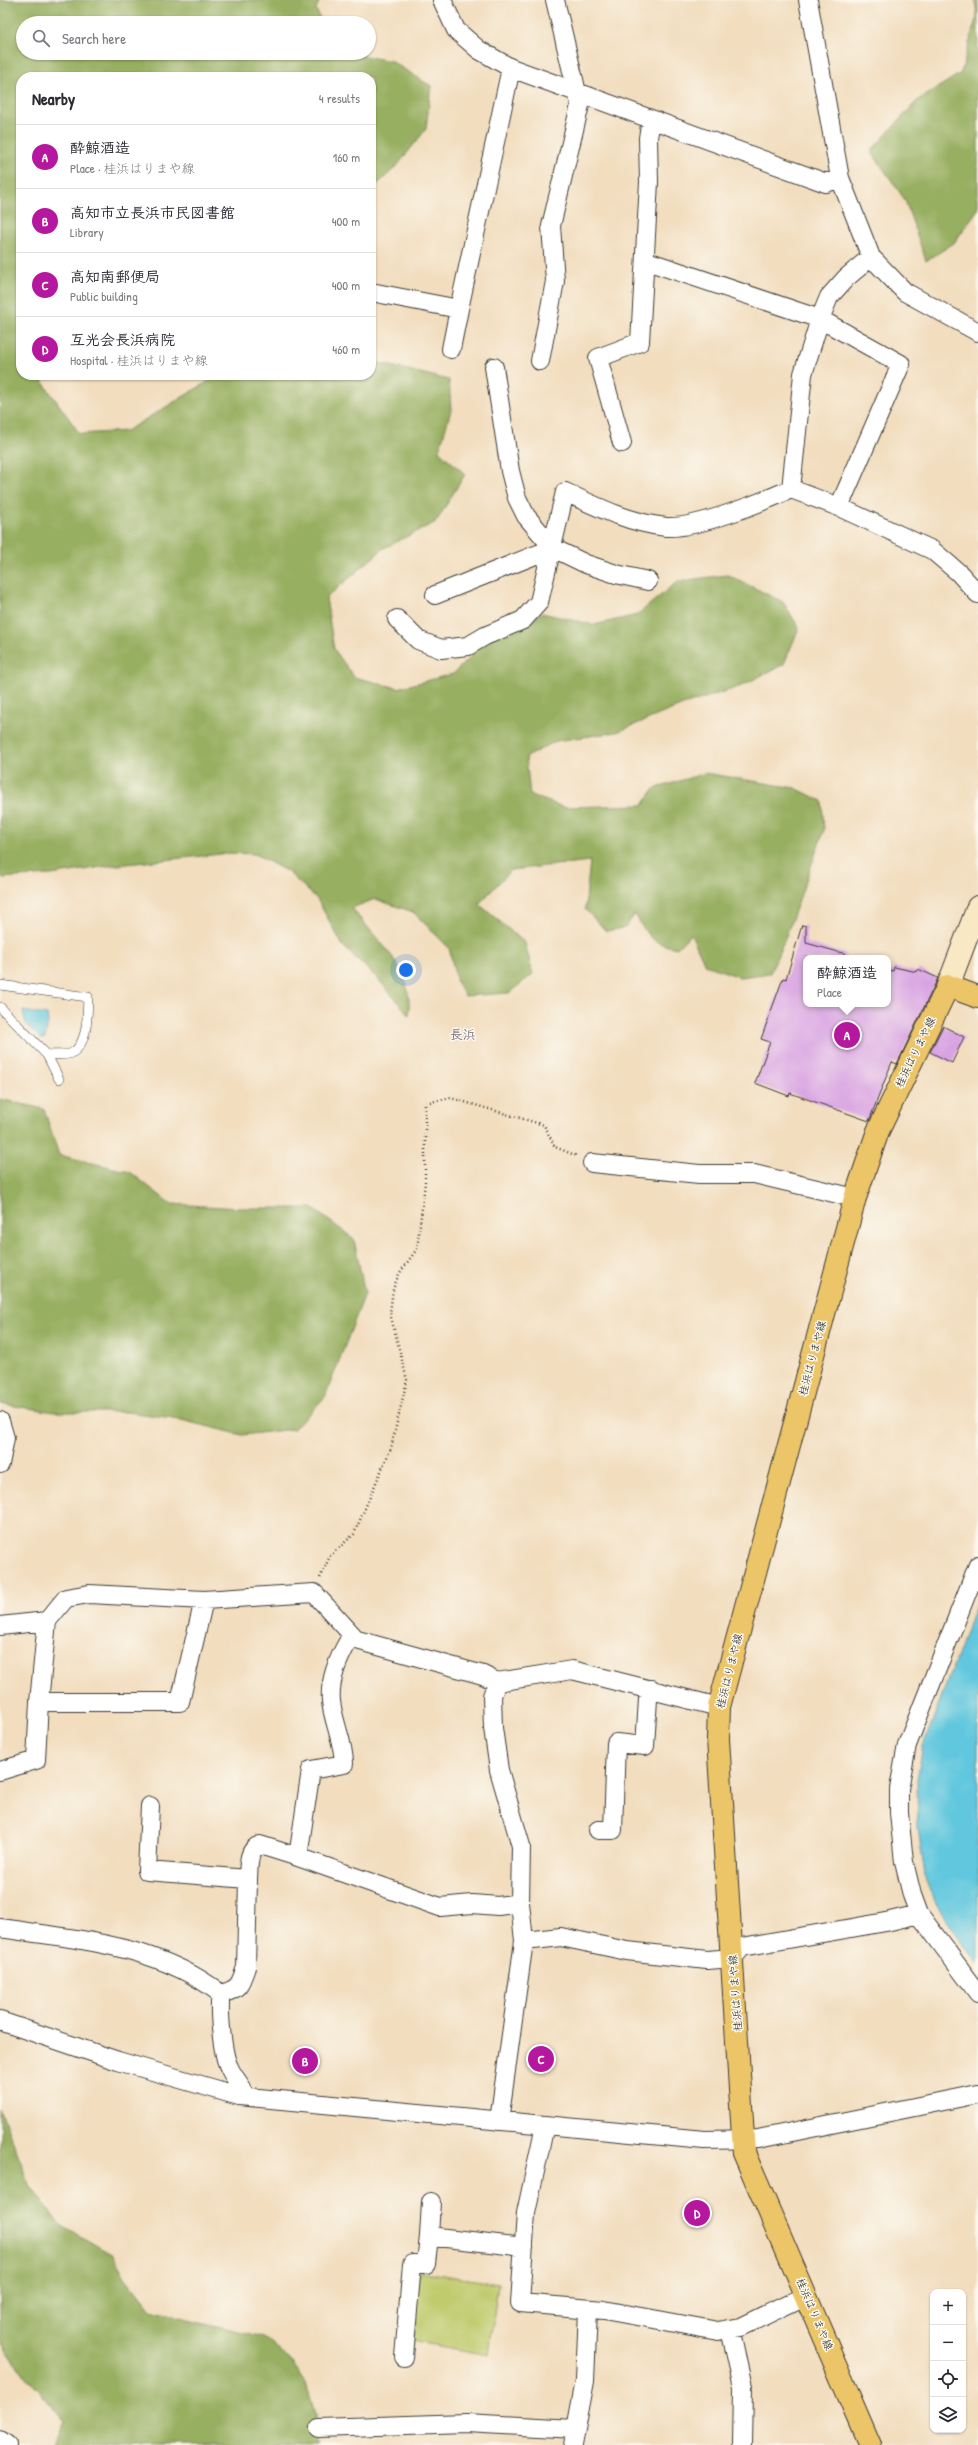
<!DOCTYPE html>
<html lang="en">
<head>
<meta charset="utf-8">
<style>
	body { margin:0; font-family:"Patrick Hand","Klee One",sans-serif; background:#f7f7f7; color:#2b2b33 }
	.controls { position:absolute; right:12px; bottom:12px; display:grid; overflow:hidden; border-radius:8px; box-shadow:0 1px 3px #0004 }
	.controls button { width:36px; height:36px; display:grid; place-items:center; padding:0; border:0; border-bottom:1px solid #e1e1e2; background:#fff; color:#2b2b33; font:20px sans-serif }
	.you { position:absolute; left:406px; top:970px; width:14px; height:14px; margin:-10px; border:3px solid #fff; border-radius:50%; background:#1a73e8; box-shadow:0 0 0 6px #1a73e833 }
	.badge { display:grid; place-items:center; width:26px; height:26px; border-radius:50%; background:#b5179e; color:#fff; font-size:13px; font-weight:700 }
	.pin { position:absolute; translate:-50% -50%; border:2px solid #fff; box-shadow:0 1px 4px #0006 }
	.popup { position:absolute; left:803px; top:955px; width:88px; height:52px; box-sizing:border-box; display:grid; place-content:center; border-radius:8px; background:#fff; filter:drop-shadow(0 1px 3px #0005); font-size:13px; white-space:nowrap; color:#7c7c81 }
	.popup b { font-size:15px; color:#2b2b33 }
	.popup::after { content:''; position:absolute; left:50%; top:100%; margin-left:-8px; border:8px solid transparent; border-top-color:#fff }
	.list { margin:0; padding:0; list-style:none }
	h2 { display:flex; justify-content:space-between; align-items:center; height:52px; margin:0; padding:0 16px; font-size:17px }
	h2 small { font-size:13px; font-weight:400; color:#7c7c81 }
	.list li { display:grid; grid-template-columns:26px 1fr auto; gap:12px; align-items:center; box-sizing:border-box; height:64px; padding:0 16px; border-top:1px solid #e1e1e2 }
	.list b { display:block; font-size:15px; white-space:nowrap }
	.list p { margin:0; font-size:13px; white-space:nowrap; color:#7c7c81 }
	.list em { font-size:13px; font-style:normal; color:#7c7c81 }
	.icon { flex:none; width:22px; height:22px; fill:none; stroke:currentColor; stroke-width:2; stroke-linecap:round; stroke-linejoin:round }
	.map { position:relative; flex:none; width:978px; height:2445px; overflow:hidden }
	.search { position:absolute; background:#fff; box-shadow:0 1px 3px #0004; left:16px; top:16px; width:360px; height:44px; display:flex; align-items:center; gap:10px; box-sizing:border-box; padding:0 14px; border-radius:22px; color:#7c7c81; font-size:15px }
	.panel { position:absolute; background:#fff; box-shadow:0 1px 3px #0004; left:16px; top:72px; width:360px; height:308px; border-radius:16px }
	.map>svg:first-child { display:block }
</style>
</head>
<body>
<div class="map">
<svg width="978" height="2445" viewBox="0 0 978 2445">
	<rect width="100%" height="100%" fill="#fbf7ec"/>
	<filter id="ink" filterUnits="userSpaceOnUse"><feTurbulence type="fractalNoise" baseFrequency=".025" numOctaves="2"/><feDisplacementMap in="SourceGraphic" scale="8" xChannelSelector="R" yChannelSelector="G"/><feConvolveMatrix kernelMatrix="1 2 1 2 8 2 1 2 1" color-interpolation-filters="sRGB"/></filter>
	<filter id="wash" filterUnits="userSpaceOnUse"><feTurbulence type="fractalNoise" baseFrequency=".012" numOctaves="4" result="noise"/><feDisplacementMap in="SourceGraphic" scale="16" xChannelSelector="R" yChannelSelector="G"/><feGaussianBlur stdDeviation="0.9" result="paint"/><feColorMatrix in="noise" values="0 0 0 0 0 0 0 0 0 0 0 0 0 0 0 0 0 1.4 0 .05"/><feComposite in="paint" operator="in"/></filter>
	<g filter="url(#wash)">
		<rect width="100%" height="100%" fill="#f2ddbe"/>
		<path fill="#bfcb6d" stroke="#6e7444" d="M419,2271l79,13 -9,71 -77,-14z"/>
		<path fill="#97af60" stroke="#5a663e" d="M0,0h320l-4,9 6,14h-299v30h325l43,8 40,25 -5,43 -29,37 -26,24v-113h-350v298h21v6l38,53 46,-3 93,-56h152v-14l78,19 2,30 -12,41 26,23 -29,48 -52,26 -58,50 8,51 20,28 44,11 55,-14 38,-38 51,-23 52,12 43,-10 41,-34 50,-6 55,27 16,26 -15,36 -45,23 -56,18 -66,27 -61,9 -30,16 4,38 33,12 80,-2 11,-16 51,-16 90,15 27,13 2,29 -39,109 -15,34 -30,4 -35,-12 -14,-31 -14,14c-26,-5 -30,-12 -42,-34l-10,14 -19,3 -21,-22 5,-48 -79,9 -32,34 46,39 8,31 -24,19 -44,3 -8,-13 -8,-35 -36,-36 -38,-13 -23,9c27,37 61,57 57,107l-32,-37 -34,-32 -26,-47 -29,-27 -33,-18 -25,-1 -122,13 -57,9 -51,3z
			M975,0h3v209l-24,34 -28,18 -21,-61 -34,-49 47,-51 43,-27 16,-58z
			M0,1099l44,10 15,46 71,17 41,32 69,4h72l42,31 11,55 -40,103 -31,32 -52,6 -69,-17 -46,-6h-72l-55,-8z
			M0,2109l31,78 28,37 54,31 12,22 26,33 112,27 27,23 16,22 9,32 1,31h-263l12,-24 -52,-60 -13,-21z"/>
		<path fill="#60c7de" stroke="#3e727d" d="M23,1011l24,4 1,8 -3,15 -4,1 -15,-15z
			M978,1600v365l-41,-59 -12,-30 -7,-49 -1,-48 6,-33z"/>
		<g id="blocks">
			<path fill="#d8a2e3" d="M802,925l4,1v17l40,11 -1,4h-39v46h82v-34l5,1 1,-4 23,5 1,-3 20,9 -41,86 -5,-2 -23,59 -79,-28 -1,3 -34,-13 15,-41 -9,-3 22,-61 3,1z
				M943,1026l21,11 -12,26 -22,-11z"/>
		</g>
	</g>
	<g filter="url(#ink)">
		<use href="#blocks" fill-opacity="0" stroke="#3c3934" stroke-width="1"/>
		<g fill="none" stroke-linecap="round" stroke-linejoin="round">
			<defs>
				<path id="lane" d="M0,985l88,12c-1,16 1,46 -16,56 -5,3 -18,1 -25,2
					M0,1007l47,48 12,24"/>
				<path id="street" d="M442,0l14,30 23,20 32,18 315,115 14,-5
					M808,0l32,178 31,79 34,35 73,40
					M645,263h8l167,56 81,45 -62,143
					M371,292l88,17 52,-241
					M451,349l8,-40
					M540,361l15,-80 -4,-55 29,-121 -25,-105
					M494,367l16,104 7,27 9,18 27,32 33,16 30,10 32,7
					M622,443l-24,-85 42,-16 9,-160 -1,-44 3,-19
					M791,489l12,-115 17,-55 9,-22 17,-19 25,-21
					M435,595l118,-47
					M397,619l21,21 23,9 27,-3 17,-10 38,-16 16,-18 26,-110c32,15 65,31 101,35 30,2 96,-25 125,-38l48,18 93,43 27,23 19,21
					M592,1163l107,11h55l101,24
					M0,1421l5,17 -5,26
					M978,1565l-71,180 -8,44v24l5,49 8,33 7,19 59,79
					M47,1621l-8,81h141l24,-102
					M0,1626l47,-5 19,-23 23,-4 115,6 110,-7 43,47 126,35 14,7
					M0,1771l36,-11 3,-58
					M150,1806l-3,65 101,8 -2,88c-6,18 -7,22 -25,27
					M598,1830h15l3,-87 29,3 3,-47 4,-10
					M298,1857l142,50 32,-3 26,2 22,-3
					M248,1879c1,-12 -1,-30 12,-34l38,12 13,-87 33,-6c0,-22 -11,-42 -13,-63 -2,-21 8,-44 18,-61h8
					M0,1928c75,11 159,17 221,66 -3,14 1,60 8,73 3,8 9,14 13,21l-3,8
					M524,1941l37,-4 66,14 80,9 26,-2 9,-11 144,-25 33,-8
					M0,2021l118,40 121,35 465,44 54,-1 220,-45
					M499,2121l25,-180 -4,-38 1,-57 -22,-76 -6,-42 -1,-32 5,-14 75,-12 147,37
					M545,2125l-19,88 -6,90 84,7 114,21 23,-4 66,-32
					M429,2236l2,-34
					M730,2329l13,58 -1,58
					M404,2357l8,-93h14l3,-28 95,11
					M319,2428l147,-5 110,6
					M0,2440l7,5
					M573,2445l12,-64 3,-71"/>
				<path id="secondary" d="M948,986l30,-79"/>
				<path id="primary" d="M870,2445l-126,-292 -26,-414 1,-32 136,-509 23,-67 70,-145 30,11"/>
			</defs>
			<use href="#lane" stroke="#3c3934" stroke-width="10"/>
			<use href="#street" stroke="#3c3934" stroke-width="20"/>
			<use href="#secondary" stroke="#3c3934" stroke-width="24"/>
			<use href="#primary" stroke="#3c3934" stroke-width="24"/>
			<path stroke="#3c3934" stroke-width="2.5" stroke-dasharray="1 3" stroke-linecap="butt" d="M320,1578l10,-22 24,-22 37,-86 16,-68 -17,-67 3,-24 6,-15 18,-25 8,-66v-80l26,-5 93,27 11,22 22,9"/>
			<use href="#lane" stroke="#fff" stroke-width="9"/>
			<use href="#street" stroke="#fff" stroke-width="18"/>
			<use href="#secondary" stroke="#f8e8c3" stroke-width="22"/>
			<use href="#primary" stroke="#edc569" stroke-width="22"/>
		</g>
	</g>
	<g text-anchor="middle" dominant-baseline="central" stroke-width="3" stroke-linejoin="round" paint-order="stroke">
		<g font-size="11" fill="#1c1c1c" stroke="#fbf7ec">
			<text transform="translate(915 1052) rotate(-64)">桂浜はりまや線</text>
			<text transform="translate(812 1358) rotate(-75)">桂浜はりまや線</text>
			<text transform="translate(729 1671) rotate(-76)">桂浜はりまや線</text>
			<text transform="translate(735 1993) rotate(-94)">桂浜はりまや線</text>
			<text transform="translate(815 2314) rotate(67)">桂浜はりまや線</text>
		</g>
		<g font-size="13" fill="#5e4b62" stroke="#fbf7ec">
			<text x="463" y="1034">長浜</text>
		</g>
	</g>
</svg>
<div class="controls">
<button>+</button>
<button>−</button>
<button><svg class="icon" aria-label="locate" viewBox="0 0 24 24"><circle cx="12" cy="12" r="6"/><path d="M12 2v4M12 18v4M2 12h4M18 12h4"/></svg></button>
<button><svg class="icon" aria-label="layers" viewBox="0 0 24 24"><path d="M12 4l9 5-9 5-9-5zM3 14l9 5 9-5"/></svg></button>
</div>
<div class="you"></div>
<div class="pin badge" style="left:847px;top:1035px">A</div>
<div class="popup"><b>酔鯨酒造</b>Place</div>
<div class="pin badge" style="left:305px;top:2061px">B</div>
<div class="pin badge" style="left:541px;top:2059px">C</div>
<div class="pin badge" style="left:697px;top:2213px">D</div>
<div class="search"><svg class="icon" aria-label="search" viewBox="0 0 24 24"><circle cx="10" cy="10" r="6"/><path d="M15 15l6 6"/></svg>Search here</div>
<section class="panel">
<h2>Nearby<small>4 results</small></h2>
<ul class="list">
<li><span class="badge">A</span><div><b>酔鯨酒造</b><p>Place · 桂浜はりまや線</p></div><em>160 m</em></li>
<li><span class="badge">B</span><div><b>高知市立長浜市民図書館</b><p>Library</p></div><em>400 m</em></li>
<li><span class="badge">C</span><div><b>高知南郵便局</b><p>Public building</p></div><em>400 m</em></li>
<li><span class="badge">D</span><div><b>互光会長浜病院</b><p>Hospital · 桂浜はりまや線</p></div><em>460 m</em></li>
</ul>
</section>
</div>
</body>
</html>
